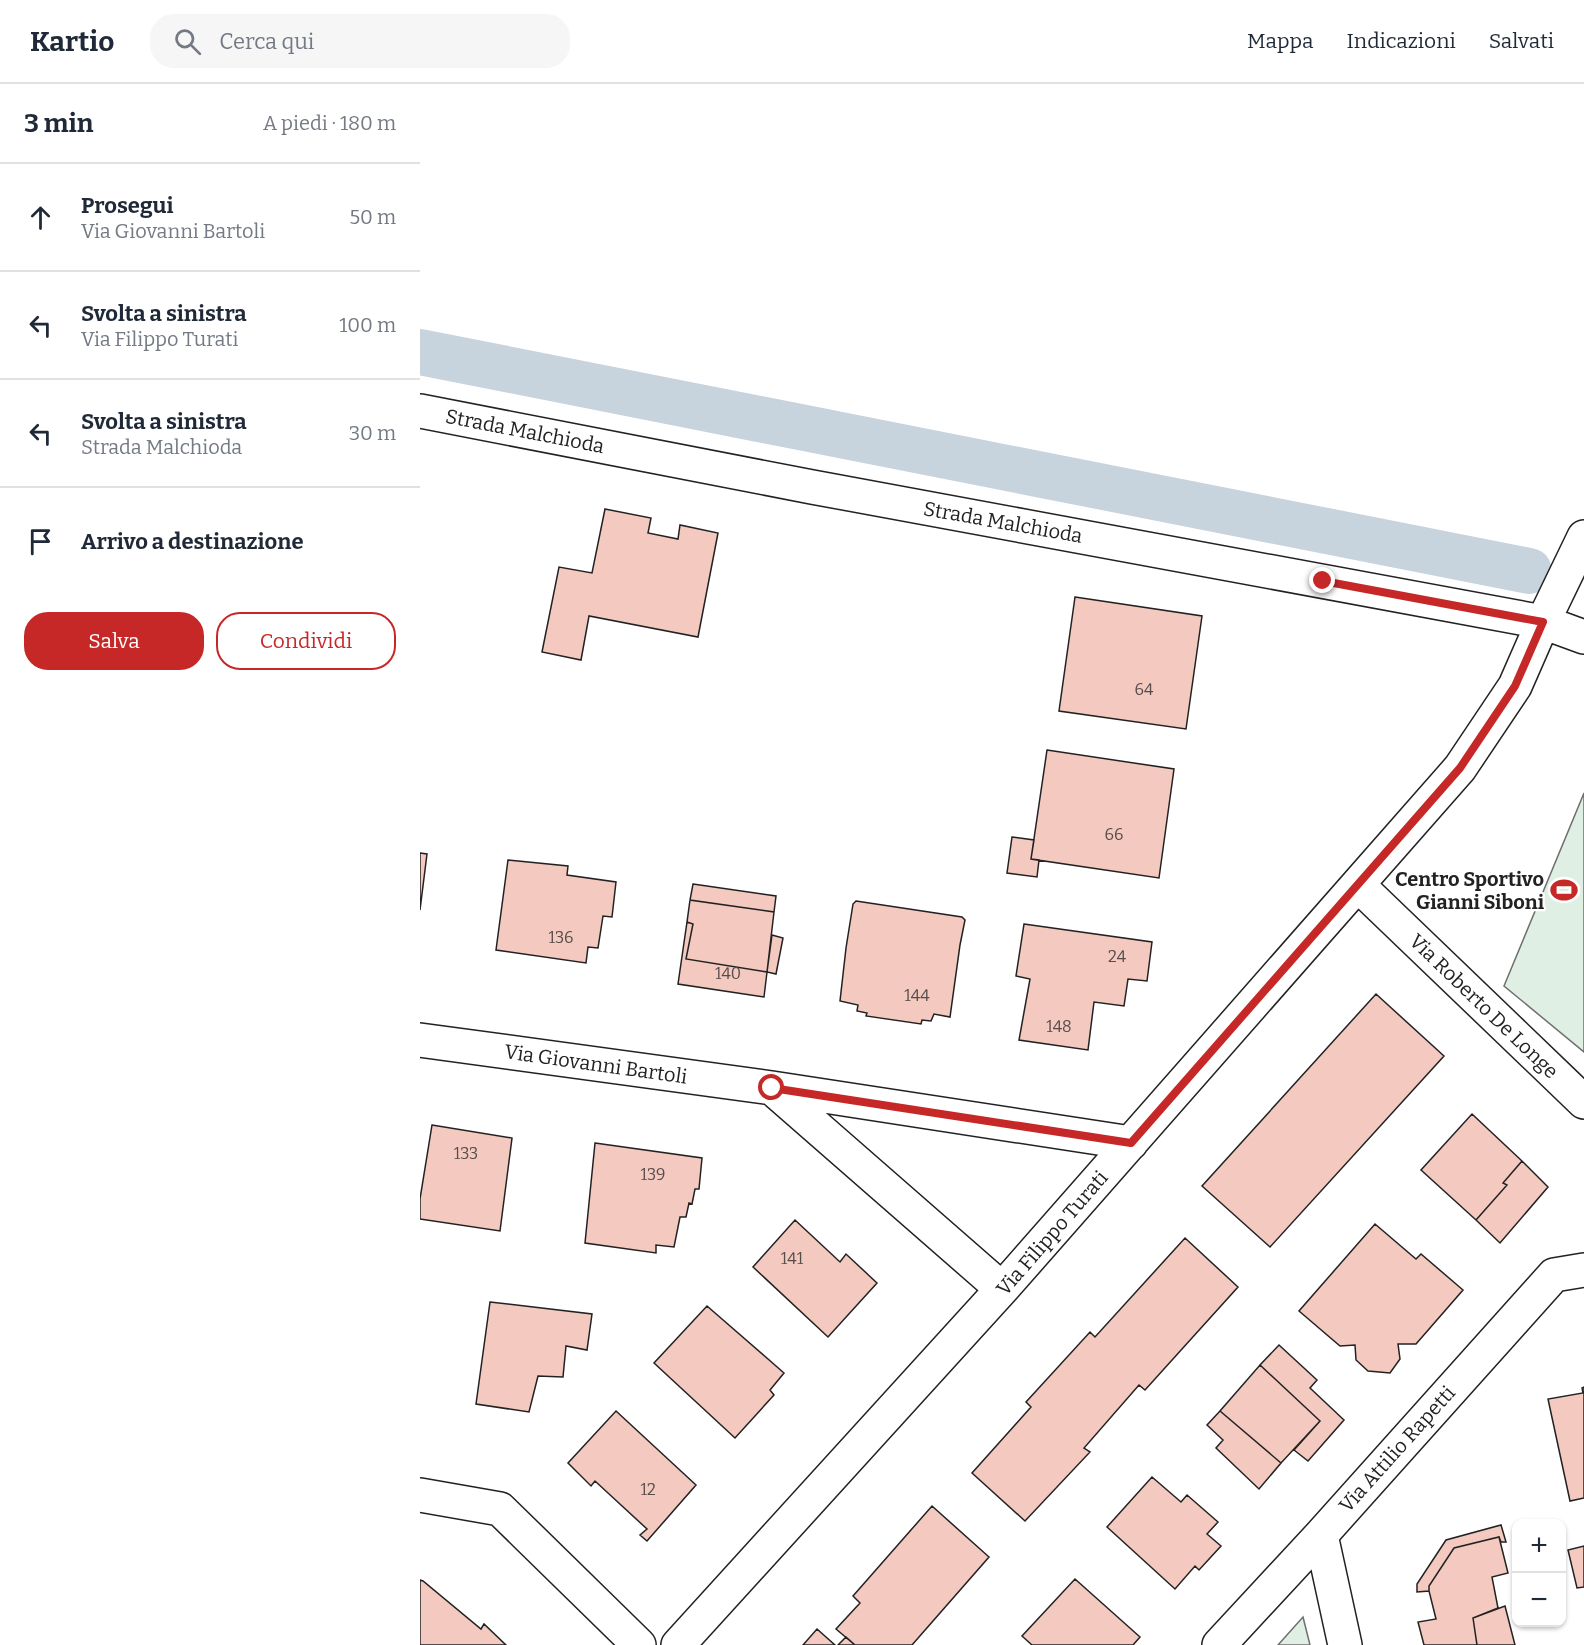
<!DOCTYPE html>
<html lang="it">
<head>
<meta charset="utf-8">
<style>
	body { margin:0; font-family:Bitter,serif; background:#f6f6f7; color:#1f2937 }
	.controls { position:absolute; right:18px; bottom:18px; display:grid; overflow:hidden; border-radius:12px; box-shadow:0 2px 4px #0004 }
	.controls button { width:54px; height:54px; display:grid; place-items:center; padding:0; border:0; border-bottom:2px solid #e0e1e3; background:#fff; color:#1f2937; font:30px sans-serif }
	.stop { position:absolute; width:18px; height:18px; margin:-14px; border:4px solid #c62828; border-radius:50%; background:#fff }
	.stop.end { background:#c62828; border-color:#fff; box-shadow:0 2px 6px #0008 }
	.list { margin:0; padding:0; list-style:none }
	h2 { display:flex; justify-content:space-between; align-items:center; height:78px; margin:0; padding:0 24px; font-size:26px }
	h2 small { font-size:20px; font-weight:400; color:#747a83 }
	.list li { display:grid; grid-template-columns:39px 1fr auto; gap:18px; align-items:center; box-sizing:border-box; height:108px; padding:0 24px; border-top:2px solid #e0e1e3 }
	.list b { display:block; font-size:22px; white-space:nowrap }
	.list p { margin:0; font-size:20px; white-space:nowrap; color:#747a83 }
	.list em { font-size:20px; font-style:normal; color:#747a83 }
	.actions { display:flex; gap:12px; padding:18px 24px }
	.actions a { flex:1; padding:14px 0; border:2px solid #c62828; border-radius:24px; text-align:center; font-size:21px; color:#c62828 }
	.actions .main { background:#c62828; color:#fff }
	.icon { flex:none; width:33px; height:33px; fill:none; stroke:currentColor; stroke-width:2; stroke-linecap:round; stroke-linejoin:round }
	.map { position:relative; flex:none; width:1164px; height:1561px; overflow:hidden }
	header { display:flex; align-items:center; gap:36px; box-sizing:border-box; height:84px; padding:0 30px; background:#fff; border-bottom:2px solid #e0e1e3 }
	header strong { font-size:28px }
	nav { display:flex; gap:33px; margin-inline-start:auto; font-size:21px }
	.search { width:420px; height:54px; background:#f6f6f7; display:flex; align-items:center; gap:15px; box-sizing:border-box; padding:0 21px; border-radius:24px; color:#747a83; font-size:22px }
	main { display:flex }
	aside { flex:1; background:#fff }
	.map>svg:first-child { display:block }
</style>
</head>
<body>
<header>
<strong>Kartio</strong>
<div class="search"><svg class="icon" aria-label="search" viewBox="0 0 24 24"><circle cx="10" cy="10" r="6"/><path d="M15 15l6 6"/></svg>Cerca qui</div>
<nav><a>Mappa</a><a>Indicazioni</a><a>Salvati</a></nav>
</header>
<main>
<aside>
<h2>3 min<small>A piedi · 180 m</small></h2>
<ul class="list">
<li><svg class="icon" aria-label="ahead" viewBox="0 0 24 24"><path d="M12 20V5M6 11l6-6 6 6"/></svg><div><b>Prosegui</b><p>Via Giovanni Bartoli</p></div><em>50 m</em></li>
<li><svg class="icon" aria-label="left" viewBox="0 0 24 24"><path d="M17 20v-9H6M10 6l-5 5 5 5"/></svg><div><b>Svolta a sinistra</b><p>Via Filippo Turati</p></div><em>100 m</em></li>
<li><svg class="icon" aria-label="left" viewBox="0 0 24 24"><path d="M17 20v-9H6M10 6l-5 5 5 5"/></svg><div><b>Svolta a sinistra</b><p>Strada Malchioda</p></div><em>30 m</em></li>
<li><svg class="icon" aria-label="arrive" viewBox="0 0 24 24"><path d="M6 21V4h12l-3 4 3 4H6"/></svg><div><b>Arrivo a destinazione</b></div></li>
</ul>
<div class="actions"><a class="main">Salva</a><a>Condividi</a></div>
</aside>
<div class="map">
<svg width="1164" height="1561" viewBox="0 0 1164 1561">
	<rect width="100%" height="100%" fill="#fff"/>
	<path fill="#e0efe3" stroke="#6f6f6f" stroke-width="1.5" d="M1164,709v259l-80,-66z
		M883,1533l7,28h-32z"/>
	<g fill="none" stroke-linecap="round" stroke-linejoin="round">
		<path stroke="#c7d3dd" stroke-width="46" d="M0,268l1109,219"/>
	</g>
	<path fill="#f3c9c0" stroke="#222" stroke-width="1.5" d="M185,425l46,9 -3,15 30,6 2,-14 38,8 -20,104 -109,-21 -8,44 -39,-8 17,-85 33,6z
		M655,513l127,19 -16,113 -127,-18z
		M627,666l127,19 -15,109 -128,-19z
		M592,753l22,3 -3,19 8,1 -2,17 -30,-4z
		M0,769l7,1 -7,56z
		M88,776l60,6 -1,9 49,7 -4,35 -9,-1 -5,32 -10,-1 -2,16 -90,-13z
		M273,800l83,12 -2,16 -84,-12z
		M270,816l84,12 -7,60 -81,-13 7,-35 -6,-2z
		M436,817l106,16 3,3 -5,25 -10,72 -16,-3 -3,7 -9,-1 -1,4 -55,-8 1,-3 -10,-2 1,-6 -18,-4 6,-53 7,-44z
		M267,838l6,2 -7,35 81,13 -3,25 -86,-13z
		M604,840l128,18 -5,39 -19,-2 -4,27 -30,-4 -6,48 -69,-10 11,-61 -14,-3z
		M352,851l11,3 -7,36 -9,-2z
		M956,910l68,62 -174,191 -68,-61z
		M1052,1030l50,47 -19,22 4,2 -31,35 -55,-50z
		M12,1041l80,13 -12,93 -80,-12v-20z
		M175,1059l107,15 -3,31h-4l-3,15 -3,-1 -3,14h-6l-6,30 -18,-2v8l-71,-10z
		M1102,1077l26,26 -48,56 -24,-23 31,-35 -4,-2z
		M375,1136l45,42 6,-8 31,29 -49,54 -75,-70z
		M955,1140l41,35 5,-5 42,36 -47,54h-18l2,15 -10,14 -22,-2 -12,-11 -1,-15 -15,1 -41,-35z
		M765,1154l53,49 -93,103 -6,-5 -55,63 6,4 -65,69 -53,-48 59,-66 -5,-5 64,-70 5,5z
		M70,1218l102,12 -5,36 -21,-4 -3,31 -25,-1 -9,36 -53,-8z
		M287,1222l77,67 -14,17 4,5 -39,43 -81,-75z
		M859,1261l38,35 -7,8 34,32 -36,41 -14,-11 26,-29 -60,-56z
		M840,1281l60,56 -39,42 -61,-52z
		M1164,1303v111l-14,3 -22,-102 35,-6 -1,-5z
		M196,1327l80,74 -49,56 -7,-6 7,-6 -52,-48 -4,5 -23,-23z
		M800,1327l61,52 -22,26 -43,-41 7,-8 -16,-15z
		M732,1393l29,25 6,-7 31,27 -11,12 14,12 -22,24 -4,-4 -20,23 -68,-62z
		M512,1422l57,51 -77,88h-57l-19,-16 24,-26 -7,-7z
		M1081,1441l5,17h-5l-2,-5 -45,11 -25,38v5l-12,1v-8l29,-44z
		M1079,1453l9,36 -16,4 6,31 -25,10 4,27h-53l-6,-23 18,-3 -7,-28v-5l25,-38z
		M1164,1462v41l-7,1 -9,-38z
		M655,1495l65,58 -7,8h-101l-10,-9z
		M0,1496l3,1 58,48 3,-5 22,21h-86z
		M1085,1522l10,39h-38l-4,-27z
		M397,1545l18,16h-32z
		M426,1553l9,8h-17z"/>
	<g fill="none" stroke-linecap="round" stroke-linejoin="round">
		<defs>
			<path id="street" d="M0,327l392,76 731,135 41,15
				M938,801l226,217
				M0,956l352,48 359,55
				M352,1004l230,201
				M0,1411l80,14 139,136
				M901,1451l24,110
				M258,1561l324,-356 458,-521 55,-82 28,-64 41,-85
				M799,1561l102,-110 233,-260 30,-5"/>
		</defs>
		<use href="#street" stroke="#222" stroke-width="36"/>
		<use href="#street" stroke="#fff" stroke-width="33"/>
	</g>
	<g fill="none" stroke-linecap="round" stroke-linejoin="round">
		<path stroke="#c62828" stroke-width="8" d="M352,1004l359,55 329,-375 55,-82 28,-64 -220,-41"/>
	</g>
	<defs>
		<symbol id="stadium-bare" viewBox="-9 -9 18 18"><path d="M0-5a6.5 5 0 1 0 0 10a6.5 5 0 1 0 0-10ZM-3.5-1.8h7v3.6h-7Z" fill="#c62828" stroke="#fff" stroke-width="2.5" paint-order="stroke"/></symbol>
	</defs>
	<g fill-rule="evenodd">
		<use href="#stadium-bare" x="1125" y="787" width="38" height="38"/>
	</g>
	<g text-anchor="middle" dominant-baseline="central" stroke-width="4.5" stroke-linejoin="round" paint-order="stroke">
		<g font-size="16" fill="#564c4a">
			<text x="724" y="605">64</text>
			<text x="694" y="750">66</text>
			<text x="141" y="853">136</text>
			<text x="697" y="872">24</text>
			<text x="308" y="889">140</text>
			<text x="497" y="911">144</text>
			<text x="639" y="942">148</text>
			<text x="46" y="1069">133</text>
			<text x="233" y="1090">139</text>
			<text x="372" y="1174">141</text>
			<text x="228" y="1405">12</text>
		</g>
		<g font-size="20" fill="#222" stroke="#fff">
			<text transform="translate(105 347) rotate(11)">Strada Malchioda</text>
			<text transform="translate(583 438) rotate(10)">Strada Malchioda</text>
			<text transform="translate(1064 922) rotate(44)">Via Roberto De Longe</text>
			<text transform="translate(176 980) rotate(8)">Via Giovanni Bartoli</text>
			<text transform="translate(632 1149) rotate(-49)">Via Filippo Turati</text>
			<text transform="translate(977 1365) rotate(-48)">Via Attilio Rapetti</text>
		</g>
		<g font-size="20" font-weight="bold" fill="#222" stroke="#fff" text-anchor="end">
			<text x="1124" y="795">Centro Sportivo<tspan x="1124" dy="23">Gianni Siboni</tspan></text>
		</g>
	</g>
</svg>
<div class="controls">
<button>+</button>
<button>−</button>
</div>
<div class="stop" style="left:352px;top:1004px"></div>
<div class="stop end" style="left:903px;top:497px"></div>
</div>
</main>
</body>
</html>
